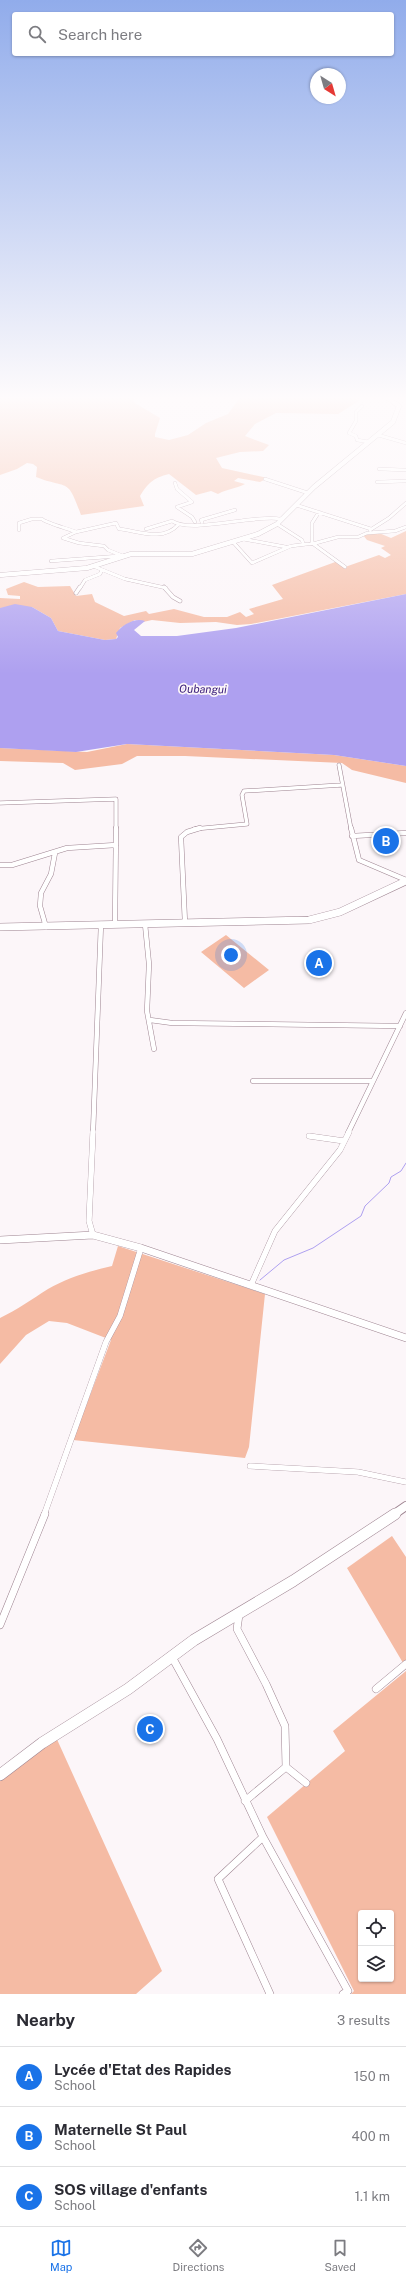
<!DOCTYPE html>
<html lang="en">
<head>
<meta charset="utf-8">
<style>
	body { margin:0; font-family:"Public Sans",sans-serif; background:#f2f2f3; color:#2b2b33 }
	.controls { position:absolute; right:12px; bottom:12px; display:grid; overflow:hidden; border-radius:4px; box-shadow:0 1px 3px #0004 }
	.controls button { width:36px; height:36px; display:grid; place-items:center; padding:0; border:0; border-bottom:1px solid #e1e1e2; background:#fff; color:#2b2b33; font:20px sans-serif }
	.compass { position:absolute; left:310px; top:68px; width:36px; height:36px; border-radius:50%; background:#fff; box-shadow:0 1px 3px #0004; rotate:143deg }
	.you { position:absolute; left:231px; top:955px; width:14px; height:14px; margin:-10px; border:3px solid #fff; border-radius:50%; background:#1a73e8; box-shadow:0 0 0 6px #1a73e833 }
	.badge { display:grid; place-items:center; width:26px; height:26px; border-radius:50%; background:#1a73e8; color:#fff; font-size:13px; font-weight:700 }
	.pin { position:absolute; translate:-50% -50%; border:2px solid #fff; box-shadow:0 1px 4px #0006 }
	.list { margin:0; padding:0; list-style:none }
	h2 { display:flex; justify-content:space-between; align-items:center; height:52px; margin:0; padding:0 16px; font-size:17px }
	h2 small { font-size:13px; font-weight:400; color:#7c7c81 }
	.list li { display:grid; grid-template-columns:26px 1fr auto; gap:12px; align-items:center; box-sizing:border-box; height:60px; padding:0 16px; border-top:1px solid #e1e1e2 }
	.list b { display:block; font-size:15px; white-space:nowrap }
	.list p { margin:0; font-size:13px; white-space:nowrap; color:#7c7c81 }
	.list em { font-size:13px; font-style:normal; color:#7c7c81 }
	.icon { flex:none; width:22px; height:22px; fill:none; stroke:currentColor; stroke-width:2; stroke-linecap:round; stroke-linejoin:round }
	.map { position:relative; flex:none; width:406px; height:1994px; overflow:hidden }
	.search { position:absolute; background:#fff; box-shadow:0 1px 3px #0004; left:12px; right:12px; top:12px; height:44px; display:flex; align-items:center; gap:10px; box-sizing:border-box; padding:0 14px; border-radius:4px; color:#7c7c81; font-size:15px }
	.sheet { height:232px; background:#fff }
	nav { display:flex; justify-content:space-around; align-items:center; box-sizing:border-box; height:56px; border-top:1px solid #e1e1e2; background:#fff; font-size:11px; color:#7c7c81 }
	nav a { display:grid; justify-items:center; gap:2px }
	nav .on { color:#1a73e8 }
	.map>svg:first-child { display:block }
</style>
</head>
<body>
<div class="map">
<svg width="406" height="1994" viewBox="0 0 406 1994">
	<rect width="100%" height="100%" fill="#fcf6f9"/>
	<path fill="#f5bba4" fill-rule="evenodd" d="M0,395h132l3,8 25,15 -5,16v3l14,3 19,-5 18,-12 22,-9 14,-19h112l5,6 -21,13 -62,-1 -21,11 -10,12 24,9 -6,6 -23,1 -24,6 6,10 46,10 -8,4 -22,-4 -4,3 11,3c-10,5 -18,5 -27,10l-7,-3 -15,4 -27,-21c-16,4 -21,9 -29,22l4,10 -63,9c-14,-39 -12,-25 -45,-38l1,-10 -4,-3 -6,-1 -10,6 -17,6z
		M406,531v63l-155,30 -14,1 -21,-3 -36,1 -28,-3 -9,2 -8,-2 -15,8 -4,11 -11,1 -47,-9 -7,-13 -19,-11 -32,1v-10l20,1v-3l-12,-1 -2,-6 18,-7 14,5 32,-1 6,10 16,-2 3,8 29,14 22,-5 3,3 25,-5 30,8h23l13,-5 6,5 8,-3 -5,-5 34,-10 -11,-14 66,-24 7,6 34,-12 6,3 6,-3 -10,-7 4,-2 -18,-6 -5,-6 17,-1 12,5z
		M127,744l207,11 72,11v17l-54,-13 -10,-7 -157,-7h-48l-15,8 -47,6 -12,-7 -63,-2v-13l87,4z
		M226,935l43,35 -25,18 -43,-36z
		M118,1246l147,48 -16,153 -4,11 -172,-18 38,-100 -44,-17 -18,-2 -23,14 -26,29v-46c17,-8 32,-19 48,-29 19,-11 42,-18 64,-23z
		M392,1536l14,21v111l-59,-100z
		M406,1671v323h-55l3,-3 -87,-174 78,-66 -12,-20zM361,1913h30v66h-30z
		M55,1735l107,236 -26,23h-136v-223z"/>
	<path fill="#aea0f0" d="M406,594v172l-72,-11 -207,-11 -51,8 -76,-4v-140l15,-4 17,3 19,11 7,13 47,9 11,-1 2,-2 -2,-4c6,-8 19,-16 29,-12l-11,9 7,6h36l59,-8z"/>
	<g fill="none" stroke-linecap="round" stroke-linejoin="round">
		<path stroke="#aea0f0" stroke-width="1" d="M260,1280l24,-20 29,-12 48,-32 4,-10 24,-23 2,-6 10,-6 5,-8"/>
		<defs>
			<path id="minor-far4" d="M362,406l-6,6v9l-7,12 7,3 1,4 12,2
				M378,435l28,8
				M379,469l27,1
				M265,479l43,14
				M377,482l29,-1
				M175,483l2,6 15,13 -15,5 15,10 3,5
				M296,505l75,24
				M319,512l-7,11v20l33,24
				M202,522l-1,-2 34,-10
				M277,524l25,16 1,3
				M146,529l26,-8c19,13 82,-7 109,-2
				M19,530v-7l13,-4h10c4,4 27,10 34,13
				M370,530l19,-12 17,-15
				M243,539l43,8
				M233,542l19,21 39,-17 25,-3 22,-6h20l9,-4 28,-2 11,-4
				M123,556l-15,-6 -4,-4 -25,-3 -16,-5 13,-6 40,-9 3,6c20,2 43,13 59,-4
				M51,561l68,-5
				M93,566l32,13 41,9
				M80,588l5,-8 15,-6 2,-4"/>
			<path id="minor-far3" d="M164,587l9,10 7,4
				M76,593l4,-6
				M339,765l12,64
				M0,803l116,-4v30
				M194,829l53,-5 -5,-29 2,-4 97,-6"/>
			<path id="minor-far2" d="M351,828l8,32 47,20
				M352,836l54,-3
				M0,865h12l55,-17 49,-3
				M185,923l-4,-86 6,-5 13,-4
				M115,924l1,-96
				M145,924l4,40 -2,47 7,38
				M46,927l-6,-21 1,-13 10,-19 4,-21
				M150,1020l22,3 228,3
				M253,1081h120
				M93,1133l8,-209
				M348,1133l58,-120"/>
			<path id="minor-far1" d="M309,1136l35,5
				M93,1235l-4,-14 4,-89
				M251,1285l24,-54 65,-81 9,-18
				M250,1466l108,6 48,10
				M44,1515l62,-173 14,-26 21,-68"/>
			<path id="minor" d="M239,1615l-2,14 29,55 19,42 1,41 -41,34
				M0,1625l45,-111
				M172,1657l45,82 46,98 85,154 -5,3
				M376,1689l30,-25
				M286,1767l20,16
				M263,1837l-45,42 52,115"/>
			<path id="tertiary" d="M0,1240l93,-5 48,13 265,90"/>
			<path id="secondary-far3" d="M0,575l87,-7 44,-14h61l66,-20 19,-10 37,-37 79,-65 6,-16 -16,-11"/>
			<path id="secondary-far2" d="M0,927l309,-7 31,-8 66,-31"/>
			<path id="secondary-far1" d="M393,1515l13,-9"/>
			<path id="secondary" d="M0,1775l42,-32 86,-54 66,-49 99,-59 102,-67"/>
		</defs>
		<use href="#minor-far4" stroke="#9e8491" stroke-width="3.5"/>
		<use href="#minor-far3" stroke="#9e8491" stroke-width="4.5"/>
		<use href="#minor-far2" stroke="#9e8491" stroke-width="5.5"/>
		<use href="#minor-far1" stroke="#9e8491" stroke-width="6"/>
		<use href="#minor" stroke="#9e8491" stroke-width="8"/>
		<use href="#tertiary" stroke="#9e8491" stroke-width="8"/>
		<use href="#secondary-far3" stroke="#9e8491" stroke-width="5"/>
		<use href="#secondary-far2" stroke="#9e8491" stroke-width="8"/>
		<use href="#secondary-far1" stroke="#9e8491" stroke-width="10"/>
		<use href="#secondary" stroke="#9e8491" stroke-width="12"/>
		<use href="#minor-far4" stroke="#fff" stroke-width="3"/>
		<use href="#minor-far3" stroke="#fff" stroke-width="3.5"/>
		<use href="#minor-far2" stroke="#fff" stroke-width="4.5"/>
		<use href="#minor-far1" stroke="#fff" stroke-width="5.5"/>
		<use href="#minor" stroke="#fff" stroke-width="7"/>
		<use href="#tertiary" stroke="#fff" stroke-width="7"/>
		<use href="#secondary-far3" stroke="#fff" stroke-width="4.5"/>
		<use href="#secondary-far2" stroke="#fff" stroke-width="7"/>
		<use href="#secondary-far1" stroke="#fff" stroke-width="8"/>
		<use href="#secondary" stroke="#fff" stroke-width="11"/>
	</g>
	<linearGradient id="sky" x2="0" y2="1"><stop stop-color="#91aceb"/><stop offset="0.59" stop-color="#fefbfc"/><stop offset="1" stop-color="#fefbfc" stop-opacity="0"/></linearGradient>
	<rect width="406" height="674" fill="url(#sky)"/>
	<g text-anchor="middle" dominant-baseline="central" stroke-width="3.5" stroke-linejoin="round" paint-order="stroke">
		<g font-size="11" font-style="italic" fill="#3d207b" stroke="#fcf6f9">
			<text transform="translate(203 689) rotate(1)">Oubangui</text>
		</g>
	</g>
</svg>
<div class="controls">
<button><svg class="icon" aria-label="locate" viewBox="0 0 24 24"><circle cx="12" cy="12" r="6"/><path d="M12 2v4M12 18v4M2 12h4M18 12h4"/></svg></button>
<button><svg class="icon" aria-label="layers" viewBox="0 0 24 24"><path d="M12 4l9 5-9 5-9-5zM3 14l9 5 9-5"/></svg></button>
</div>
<svg class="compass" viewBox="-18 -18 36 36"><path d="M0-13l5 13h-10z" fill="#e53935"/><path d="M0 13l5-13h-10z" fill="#7c7c81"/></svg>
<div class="you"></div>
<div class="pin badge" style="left:319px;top:963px">A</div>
<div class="pin badge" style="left:386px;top:841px">B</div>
<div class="pin badge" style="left:150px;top:1729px">C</div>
<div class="search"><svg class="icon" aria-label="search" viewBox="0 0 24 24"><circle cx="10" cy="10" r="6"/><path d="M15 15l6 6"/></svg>Search here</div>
</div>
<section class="sheet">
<h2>Nearby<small>3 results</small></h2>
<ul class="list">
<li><span class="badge">A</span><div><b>Lycée d'Etat des Rapides</b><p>School</p></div><em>150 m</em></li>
<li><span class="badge">B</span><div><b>Maternelle St Paul</b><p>School</p></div><em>400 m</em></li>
<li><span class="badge">C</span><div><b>SOS village d'enfants</b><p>School</p></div><em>1.1 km</em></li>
</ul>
</section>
<nav>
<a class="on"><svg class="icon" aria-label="map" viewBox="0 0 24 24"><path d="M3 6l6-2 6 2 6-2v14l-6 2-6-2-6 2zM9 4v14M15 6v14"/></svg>Map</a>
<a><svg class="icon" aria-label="directions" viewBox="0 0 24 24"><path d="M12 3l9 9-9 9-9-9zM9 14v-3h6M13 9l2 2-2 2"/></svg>Directions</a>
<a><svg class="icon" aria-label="saved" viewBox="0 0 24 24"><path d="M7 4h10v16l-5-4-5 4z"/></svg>Saved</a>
</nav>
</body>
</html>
